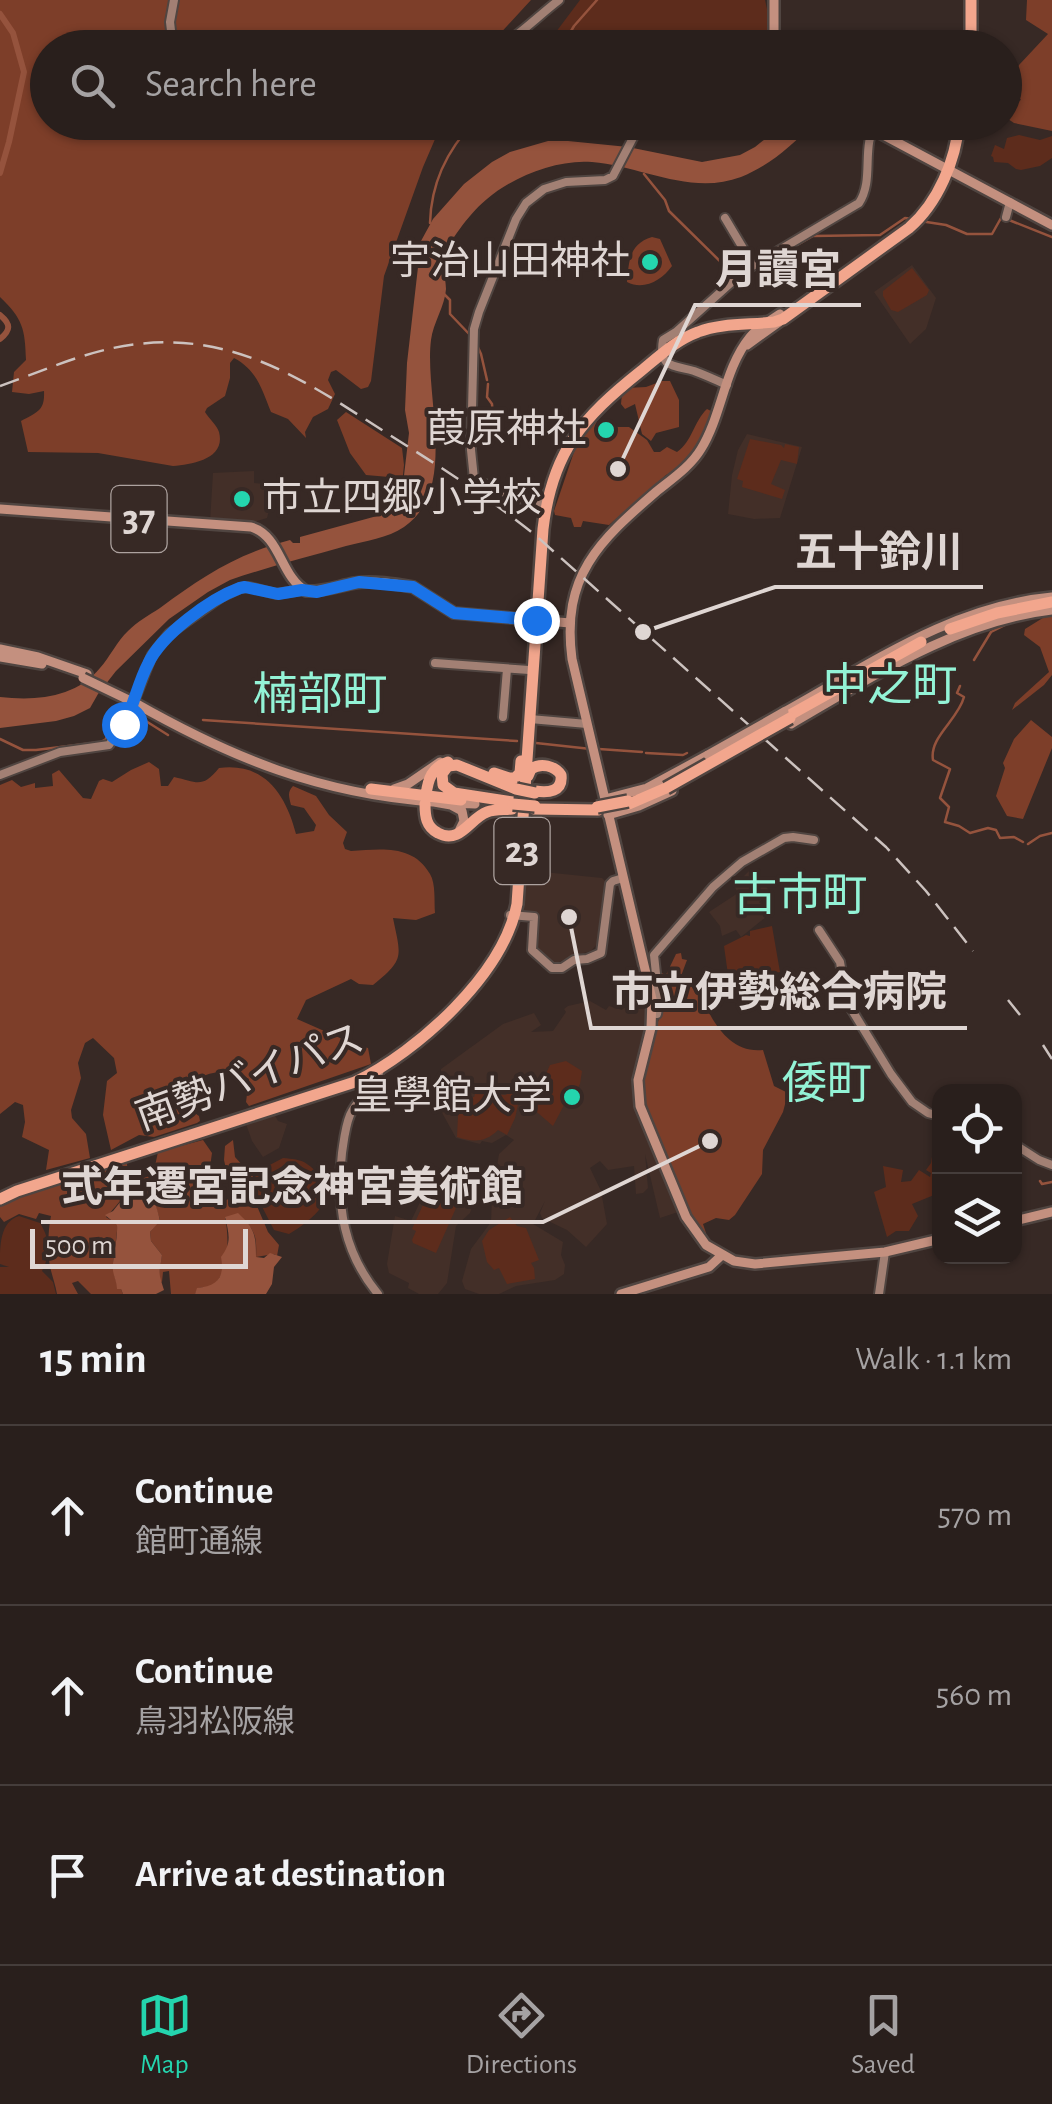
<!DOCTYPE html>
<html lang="en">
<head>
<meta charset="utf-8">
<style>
	body { margin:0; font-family:"Alegreya Sans","Noto Sans JP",sans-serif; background:#352c29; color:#f1f3f6 }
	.controls { position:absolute; right:30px; bottom:30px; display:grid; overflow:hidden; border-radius:20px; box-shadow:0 2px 8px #0004 }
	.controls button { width:90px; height:90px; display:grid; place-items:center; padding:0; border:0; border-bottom:2px solid #453d3b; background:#291f1c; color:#f1f3f6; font:50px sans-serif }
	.scale { position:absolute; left:30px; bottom:25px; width:218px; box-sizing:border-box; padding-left:10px; border:5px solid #dfd6d3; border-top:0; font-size:28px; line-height:35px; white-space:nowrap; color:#dfd6d3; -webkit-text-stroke:8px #372925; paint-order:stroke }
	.stop { position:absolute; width:30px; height:30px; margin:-22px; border:8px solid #1a73e8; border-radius:50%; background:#fff }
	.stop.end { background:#1a73e8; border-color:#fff; box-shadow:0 2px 10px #0008 }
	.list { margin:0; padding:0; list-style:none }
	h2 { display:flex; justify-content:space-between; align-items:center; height:130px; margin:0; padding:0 40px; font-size:42px }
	h2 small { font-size:32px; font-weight:400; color:#a5a2a3 }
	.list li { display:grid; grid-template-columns:65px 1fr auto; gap:30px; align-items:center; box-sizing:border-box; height:180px; padding:0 40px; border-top:2px solid #453d3b }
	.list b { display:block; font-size:38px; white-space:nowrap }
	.list p { margin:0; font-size:32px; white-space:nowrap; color:#a5a2a3 }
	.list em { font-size:32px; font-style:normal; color:#a5a2a3 }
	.icon { flex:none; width:55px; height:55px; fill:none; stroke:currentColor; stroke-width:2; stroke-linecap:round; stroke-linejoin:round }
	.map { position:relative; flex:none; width:1052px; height:1294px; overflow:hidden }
	.search { position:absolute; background:#291f1c; box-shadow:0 2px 8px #0004; left:30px; right:30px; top:30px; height:110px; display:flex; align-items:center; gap:25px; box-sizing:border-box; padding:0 35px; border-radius:55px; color:#a5a2a3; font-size:38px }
	.sheet { height:670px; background:#291f1c }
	nav { display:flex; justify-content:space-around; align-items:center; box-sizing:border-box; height:140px; border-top:2px solid #453d3b; background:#291f1c; font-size:28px; color:#a5a2a3 }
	nav a { display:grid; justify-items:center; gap:5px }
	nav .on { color:#24d5ae }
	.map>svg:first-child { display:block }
</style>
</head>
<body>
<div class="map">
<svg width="1052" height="1294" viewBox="0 0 1052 1294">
	<rect width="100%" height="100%" fill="#372925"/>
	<path fill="#432f28" d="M912,265l24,33 -10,31 -16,15 -36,-52z
		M747,434l55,13 -22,71 -26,1 -26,-5 4,-39 6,-25z
		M254,471v12l22,2 -9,33 -19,6 -38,-2 3,-49z
		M524,870l78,8 5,5 -9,60 -7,8 -22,6 -12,6 -7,-1 -13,-12 -2,-5 1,-31 -13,-1 -3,-4z
		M749,871l8,4 14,18 -12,9 3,3 5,2 4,6 -30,24 -5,-7 -14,6 -2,-10 -11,-14 29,-19 -4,-7z
		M635,978l14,38 -13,59 -1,30 43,107 -18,6 -15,-64 3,34 -5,5 -7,1 -2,-28 -26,4 -8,-9 -10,7 11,23 6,33 -21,23 -19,-17 -25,-12 -2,-5 5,-12 -12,23 30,18 -2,13 4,10 -1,9 -9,6 -39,6 -17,8h-20l-14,-5 -3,-8 9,-32 20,-27 1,-26 7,-42 15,-14 -8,-5 -14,8 -10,-2 -2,3 -24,-6 -16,-29 1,-40 62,-45 31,-11 7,12 -10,7 22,-1 13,-19 -2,-3 4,-3 22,-5 16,9 3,-4 13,4 6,-21z
		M273,1112l5,9 9,3 -8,24 -16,9 -11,-16 -6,-17 2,-4z
		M429,1183h5l39,21 -3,9 -14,13 -9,57 -9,11h-19l-11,-6 1,-5 -20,-10 -2,-9 8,-48 16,5z"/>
	<path fill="#5d2c1c" d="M580,0h185l4,18v29l-225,1z
		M536,123h226l-26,14 -21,2 -27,1 -78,-17 -62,10z
		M1019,135l21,5 12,-4v22l-12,8 -19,4 -5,-1 -8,-6 -14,-1 -1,-5 -2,-1 4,-11 9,4 3,-11z
		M912,268l17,22 -2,5 -29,17 -7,-2 -8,-14v-5z
		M750,439l31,6 3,3 1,-4 14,3 -2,17 -16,-4 -10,24 14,6 -3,9 -40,-12 1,-6 -6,-2z
		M772,926l8,46 -51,10 -5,-36 22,-11 4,1v-5z
		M566,1061l16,10 -2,13 -12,22 -4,-1 -11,21 -22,-19 19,-42z
		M514,1083l10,7 -4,6 -5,22 -8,17 -9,-5c-13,13 -25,12 -41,7l2,-41 15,1 1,-3 31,1z
		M933,1150l6,2v41l-27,11 6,12 -9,15h-13l-9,6 -13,-45 12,-5 -3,-21 20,4 -2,12 10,-1 8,-11 11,7 1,-4 -5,-3 5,-7z
		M283,1158c9,1 17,1 24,6 13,8 23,29 14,43 -6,10 -22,21 -32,27l-15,-4 -20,-39v-13l10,-10z
		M431,1187l29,12 -24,54 -23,-10 -1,-3 4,-9 -4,-2z
		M19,1216l21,7c10,16 11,31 2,48l11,11 3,12h-56v-27h9l-9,-3c0,-19 0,-42 19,-48z
		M510,1217l7,9 9,2 13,32 -8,3 3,5 1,11 -28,5 -8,-16 -5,2 -7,-8 -5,-21 7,-11z"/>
	<path fill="#7d3e29" d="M0,0h531l-35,38 -27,9 -421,1v74l394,1 -19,44 -39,109 -13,105 -3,6 -7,2 -25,-19 -5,2 -3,8 7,14 -7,15 -15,8 -8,15 1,6 -18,-19 -17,-7c-9,-22 -14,-42 -37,-54l-4,5v15l-5,18 -18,12 -2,4c4,7 12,13 14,20 7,27 -26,32 -46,34l-75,-13 -70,-1 -7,-31c16,-9 24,-10 23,-30l-15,3 -17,-2 2,-20 12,-12c-1,-31 -3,-41 -26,-63z
		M1027,0h25v131l-38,-8 -9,-6v-10l16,-7 -8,-11 -8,3v-7l7,-3 7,-17 29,-31 -22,-14z
		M652,237l8,2 12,27c-10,14 -28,25 -45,16 2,-21 2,-38 25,-45z
		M662,381h8l9,19v27l-23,6 -5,8 -9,-7 -7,-30 -10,5 -4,-5 1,-11 5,-5 19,-1z
		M707,409l4,2 -8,25 -17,27 -20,12 -57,50 -26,-4 -2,6h-7l-3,-9 -16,-3 -1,-4 22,-65 12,-21 13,-4 17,6h11l18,13 7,12h6l7,-5 10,5c15,-10 17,-31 30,-43z
		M346,412l56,36 2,17 -2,19h-9l-4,-7 -23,-2 -16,-22 -13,-33z
		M1046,616h6v59l-8,10 -32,25 3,-7 34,-31 -9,-25 -16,-12 1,-6z
		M1031,720l21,17v11l-29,71 -16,-3 -11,-20 9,-28 -2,-5 11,-24z
		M149,762l10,7 2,17h7l6,-9c23,5 28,12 45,-9 46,-6 67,27 77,66l18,-3 2,-6 -12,-17 -13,-3c-2,-8 -4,-13 2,-19l23,10 13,19 18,17 -4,11 2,6 6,2c30,-2 62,-7 79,23 6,10 4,28 5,39l-19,7 -23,-2c8,39 12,41 -20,67l-14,-1 -8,-5 -45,21 -9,19 59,26 12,3 3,16 -122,42 -3,-4 3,-23c-24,-16 -61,-4 -72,22l22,15 1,5 -3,2 -43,14 -15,-2 -28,15 -8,-35 4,-34 10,-8 -3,-15 -21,-20 -8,5 -7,20 3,15 -10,32 1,8 14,16 4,24 -44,12 3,-20 -27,-13 3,-15 -2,-17 -8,-3 -15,12v-329l12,-5 9,7 14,-4v5l18,-2 -1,-12 7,-4 24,28 8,1 8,-18 4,-2 9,3 19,-12z
		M681,953l1,6 5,1 -6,16v10l16,1c12,28 29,67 66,63l11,36 14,7 -5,19 -20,38 -1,24 -27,41 -6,5 -13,-2 -13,6 3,9 -4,1c-18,-26 -61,-119 -60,-149 1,-26 14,-50 19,-75 3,-12 -1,-26 -2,-38l7,3 10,-21z
		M203,1140l9,13 -2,14 2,30 15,3 5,-5 -8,-35 1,-14 8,-6 2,17 19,21 -3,14 17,40 11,13 -2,11 -3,-2 -18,3c1,-22 -1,-27 -18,-43l-13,4c4,17 5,53 -11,66 -5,4 -10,3 -16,4l-3,6h-24l-2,-23 -6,1 -1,10 -4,-2 4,-25 -11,-14 -1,-9 10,-12 -11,-35c-26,6 -26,15 -43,32l11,7c1,16 -6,32 -3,47 0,6 3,11 4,17l3,1 2,5h-32l-13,-13 -6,2 6,11h-21c-2,-12 -7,-23 -8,-34 -1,-15 -1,-30 2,-44l-12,-3 -3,6 -17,-5 -15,8 -4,-5v-13l121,-43 6,3 1,11 12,4 13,-4 5,-23z"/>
	<path fill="#95533d" d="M785,123h28c-20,22 -44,43 -72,54 -50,19 -100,-11 -149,-15 -34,-3 -78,14 -105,37 -14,11 -40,43 -43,60 -2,11 2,20 2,30 -1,17 -13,34 -15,51 -7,56 28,149 -27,187 -16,11 -39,14 -58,19 -39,11 -78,21 -116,34l-22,12 -39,27 -53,52 -18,23 -8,14 -16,8 -18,5 -56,7v-31c36,4 75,1 100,-29 10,-11 17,-27 28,-37 9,-9 21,-16 32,-23 43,-32 77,-54 130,-68l3,3h7v-6l77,-21 18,-14 8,-18 6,-51 -4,-23 2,-47 14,-122 12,-22 31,-35 28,-22 18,-10 38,-11h20l60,6 74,15 38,-7 15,-8z
		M149,1185c4,14 8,21 11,36l-10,11 1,9 11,14c-3,22 -4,15 2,35l-8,4h-33l-2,-5h-4c0,-6 -3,-12 -4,-18 -1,-14 5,-31 4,-46l-12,-10 8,-4 16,-20z
		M238,1213c17,16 18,22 18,44l8,1 6,-5 12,4 -8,10 -2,17 -6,10h-71l2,-6c20,-2 28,-10 24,-31 11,-14 8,-23 4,-40z"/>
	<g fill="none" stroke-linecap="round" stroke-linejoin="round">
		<path stroke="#95533d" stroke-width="2.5" d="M561,48l13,-22 23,-26
			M644,174l21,26 4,11 65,64
			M1009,220l43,17
			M920,221l26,4 21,9h25l9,-16
			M430,223c1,-38 17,-73 44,-101
			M746,274l67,-38 67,-1 25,-17 8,1
			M443,293l7,7v14l22,23
			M476,343l5,11 6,26
			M488,384l-1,13 5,7 2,26
			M974,660l17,-28 20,-10
			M960,686l-3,7 7,4c-6,23 -35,40 -31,63l17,9 -10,29 9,9 -4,15 14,4 11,7 18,-5 8,2 4,8 14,-1 9,5
			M132,716l9,2 27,17
			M203,720l314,21
			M0,739l23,11h13l65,-8 5,-3 8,-21h2
			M536,743l55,6
			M599,749l43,3
			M646,753l37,2 4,-2
			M1028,844l12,-8 12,-3
			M1040,1181l2,3 10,-2"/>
		<path stroke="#95533d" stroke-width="6" d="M0,14l13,19 11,39 -15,70 -9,31
			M0,315c11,9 11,15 0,24"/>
		<path stroke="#50433f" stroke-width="11" stroke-dasharray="11 5.5" stroke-linecap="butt" d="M921,642l29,-13"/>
		<defs>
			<path id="secondary" d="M173,48l-3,-26 4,-22
				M498,48c22,-13 40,-32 61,-48
				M228,122h21
				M290,122c10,7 18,14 30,10l6,-10
				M896,131l24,-6
				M1006,217l4,-15
				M725,218l28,47
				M727,385c-11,-5 -22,-10 -33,-14 -21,-6 -36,-3 -31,-31l13,-8 68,-61 115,-68c16,-24 1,-57 18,-81
				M546,504l-32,-7 -40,-18 -3,-29 3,-121 5,-17 37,-93 10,-16 18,-14 22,-7 39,-2 8,-4 22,-42 8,-12
				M435,663l94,7
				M503,717l4,-48
				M530,719l57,5
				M0,775l60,-23 49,-7 18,-26 25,-64 17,-21 52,-37 19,-9 9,-1 27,7 26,-4
				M510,915l24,2 -2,33 20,18h10l12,-8 13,-1 14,-6 9,-69 3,-3 10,-3
				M819,930l21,32 7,40 44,72 21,28 16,11 12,3
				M657,1014l2,-12 -5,-47 59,-68 29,-25 42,-24 9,-1 21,3
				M1014,1144l25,16 13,5
				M378,1294c-34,-41 -42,-88 -36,-141 2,-13 3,-26 8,-38 7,-17 27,-29 30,-46
				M879,1294l6,-42"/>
			<path id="primary" d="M774,0v48
				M859,122l193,103
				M780,314c-10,7 -22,13 -30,23 -26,32 -28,78 -49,112 -10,17 -29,30 -44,42 -58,50 -96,85 -85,168l80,340 -1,29 -13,52 2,26 46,111 20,28 28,16 21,3 130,-12 55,-13
				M747,345l32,-23
				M0,509l251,18c30,9 29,49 55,64 17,1 32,-5 49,-8 18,-3 41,1 58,4l41,26 116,10
				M0,649l38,8 49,17
				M0,657l42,7
				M135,703c97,55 185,91 298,99
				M784,712c85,-47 168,-106 268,-115
				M791,724c81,-47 166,-103 261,-114
				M394,789l14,-5 32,-22
				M605,799l42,-11 61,-33
				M434,802l17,3 11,6 2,10 -4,8
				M453,803l22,1
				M608,815l31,-9 33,-15
				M1014,1221l38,-9
				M621,1294l88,-27 13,-12"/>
			<path id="highway" d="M971,0v48
				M950,629l47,-16 55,-11
				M788,716l133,-74
				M494,773l15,5h6l5,-5 1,-12
				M528,776l3,-7c10,-7 24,-3 30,6 2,17 -13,18 -26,16
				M371,789l90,11
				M426,795c2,-16 6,-28 22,-33
				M513,802l-59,-9 -11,-8 -1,-11 6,-8 9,-1 59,24
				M425,804c0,12 1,23 13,29 22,12 32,-15 49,-21 8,-3 17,-2 25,-3
				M629,804l37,-16
				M534,809l64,1
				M0,1199l17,-8 338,-109c63,-31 148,-107 162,-178l26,-375c9,-77 39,-111 98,-158 17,-14 35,-31 57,-39 23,-9 51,-7 76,-10l9,-3 126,-91c29,-25 47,-68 50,-106"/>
		</defs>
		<use href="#secondary" stroke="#504541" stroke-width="12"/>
		<use href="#primary" stroke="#504541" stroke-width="14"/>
		<use href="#highway" stroke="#504541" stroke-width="16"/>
		<use href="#secondary" stroke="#a28074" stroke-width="8"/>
		<use href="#primary" stroke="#c4907f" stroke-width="9"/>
		<use href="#highway" stroke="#f2a68d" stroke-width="11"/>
		<path stroke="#ccc2bf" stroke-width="2.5" stroke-dasharray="20 10" stroke-linecap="butt" d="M0,386c46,-16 90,-37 138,-42 103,-12 176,43 258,95 48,30 94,60 138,95l352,313 40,44 47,60
			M1008,1000l12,15
			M1043,1045l9,14"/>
		<defs>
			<path id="primary-bridge" d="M83,678l52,25
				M841,682l7,8
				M708,755l76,-43"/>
			<path id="highway-bridge" d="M666,788l124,-70
				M516,789l19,4
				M513,804l22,2
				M597,807l31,-6"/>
		</defs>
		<use href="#primary-bridge" stroke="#504541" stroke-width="14" stroke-linecap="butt"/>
		<use href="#highway-bridge" stroke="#504541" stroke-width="16" stroke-linecap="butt"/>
		<use href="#primary-bridge" stroke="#c4907f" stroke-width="9"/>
		<use href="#highway-bridge" stroke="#f2a68d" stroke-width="11"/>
	</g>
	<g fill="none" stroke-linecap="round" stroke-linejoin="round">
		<path stroke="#1a73e8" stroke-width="12" d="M124,724c10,-19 14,-41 24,-60 13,-29 62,-65 92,-76l5,-1 33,7 24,-4 15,2 42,-10 54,5 41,26 82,7"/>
	</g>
	<g fill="#24d5ae" stroke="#372925" stroke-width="4">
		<circle cx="650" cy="262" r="10"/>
		<circle cx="606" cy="430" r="10"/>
		<circle cx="242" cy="499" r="10"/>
		<circle cx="572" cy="1097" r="10"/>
	</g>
	<g text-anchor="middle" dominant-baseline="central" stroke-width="8" stroke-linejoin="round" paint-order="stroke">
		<g fill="#372925" stroke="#ada29f" stroke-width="2.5">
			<rect x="111.5" y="486" width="55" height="66" rx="8"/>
			<rect x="494.5" y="818" width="55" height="66" rx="8"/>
		</g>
		<g font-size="38" font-weight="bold" fill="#dfd6d3">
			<text x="139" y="519">37</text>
			<text x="522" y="851">23</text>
		</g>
		<g font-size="40" fill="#dfd6d3" stroke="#372925" text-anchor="end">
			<text x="630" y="262">宇治山田神社</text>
			<text x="586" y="430">葭原神社</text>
			<text x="262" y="499" text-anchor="start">市立四郷小学校</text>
			<text x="552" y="1097">皇學館大学</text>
		</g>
		<g font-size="40" fill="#dfd6d3" stroke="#372925">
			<text transform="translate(250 1078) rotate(-20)">南勢バイパス</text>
		</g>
		<g font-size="45" fill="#93f3d6" stroke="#372925">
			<text x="890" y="686">中之町</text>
			<text x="320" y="695">楠部町</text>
			<text x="800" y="896">古市町</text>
			<text x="827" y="1084">倭町</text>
		</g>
	</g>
	<path fill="none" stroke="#dfd6d3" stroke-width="4" d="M618 469L695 305H861M643 632L775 587H983M569 917L591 1028H967M710 1141L543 1222H41"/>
	<g fill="#dfd6d3" stroke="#372925" stroke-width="4">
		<circle cx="618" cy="469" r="10"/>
		<circle cx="643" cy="632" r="10"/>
		<circle cx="569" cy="917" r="10"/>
		<circle cx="710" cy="1141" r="10"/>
	</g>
	<g font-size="42" text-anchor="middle" font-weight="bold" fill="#dfd6d3" stroke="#372925" stroke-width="8" stroke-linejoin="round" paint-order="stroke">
		<text x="778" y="284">月讀宮</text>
		<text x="879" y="566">五十鈴川</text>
		<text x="779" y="1006">市立伊勢総合病院</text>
		<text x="292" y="1201">式年遷宮記念神宮美術館</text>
	</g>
</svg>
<div class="controls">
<button><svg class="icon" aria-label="locate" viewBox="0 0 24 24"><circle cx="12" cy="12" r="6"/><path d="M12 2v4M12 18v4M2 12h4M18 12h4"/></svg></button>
<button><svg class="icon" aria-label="layers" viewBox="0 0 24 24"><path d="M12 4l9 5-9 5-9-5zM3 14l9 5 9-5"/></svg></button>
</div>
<div class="scale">500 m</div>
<div class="stop" style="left:124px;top:724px"></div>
<div class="stop end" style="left:536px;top:620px"></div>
<div class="search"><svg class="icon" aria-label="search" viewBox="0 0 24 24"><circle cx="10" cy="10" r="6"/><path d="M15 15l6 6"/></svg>Search here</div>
</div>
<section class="sheet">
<h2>15 min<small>Walk · 1.1 km</small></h2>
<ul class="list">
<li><svg class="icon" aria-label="ahead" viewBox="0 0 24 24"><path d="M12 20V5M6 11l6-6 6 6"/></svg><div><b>Continue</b><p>館町通線</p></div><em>570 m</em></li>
<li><svg class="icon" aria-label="ahead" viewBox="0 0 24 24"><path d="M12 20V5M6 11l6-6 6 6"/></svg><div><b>Continue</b><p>鳥羽松阪線</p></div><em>560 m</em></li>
<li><svg class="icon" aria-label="arrive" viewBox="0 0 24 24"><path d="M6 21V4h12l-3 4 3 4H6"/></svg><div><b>Arrive at destination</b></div></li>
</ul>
</section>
<nav>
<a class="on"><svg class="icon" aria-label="map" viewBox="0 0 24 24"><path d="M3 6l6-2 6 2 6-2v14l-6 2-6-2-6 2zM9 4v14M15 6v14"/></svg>Map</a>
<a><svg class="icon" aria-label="directions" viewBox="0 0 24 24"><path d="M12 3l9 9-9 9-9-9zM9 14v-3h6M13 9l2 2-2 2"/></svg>Directions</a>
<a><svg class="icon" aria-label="saved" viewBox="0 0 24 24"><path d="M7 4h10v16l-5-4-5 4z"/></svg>Saved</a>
</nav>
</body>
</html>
